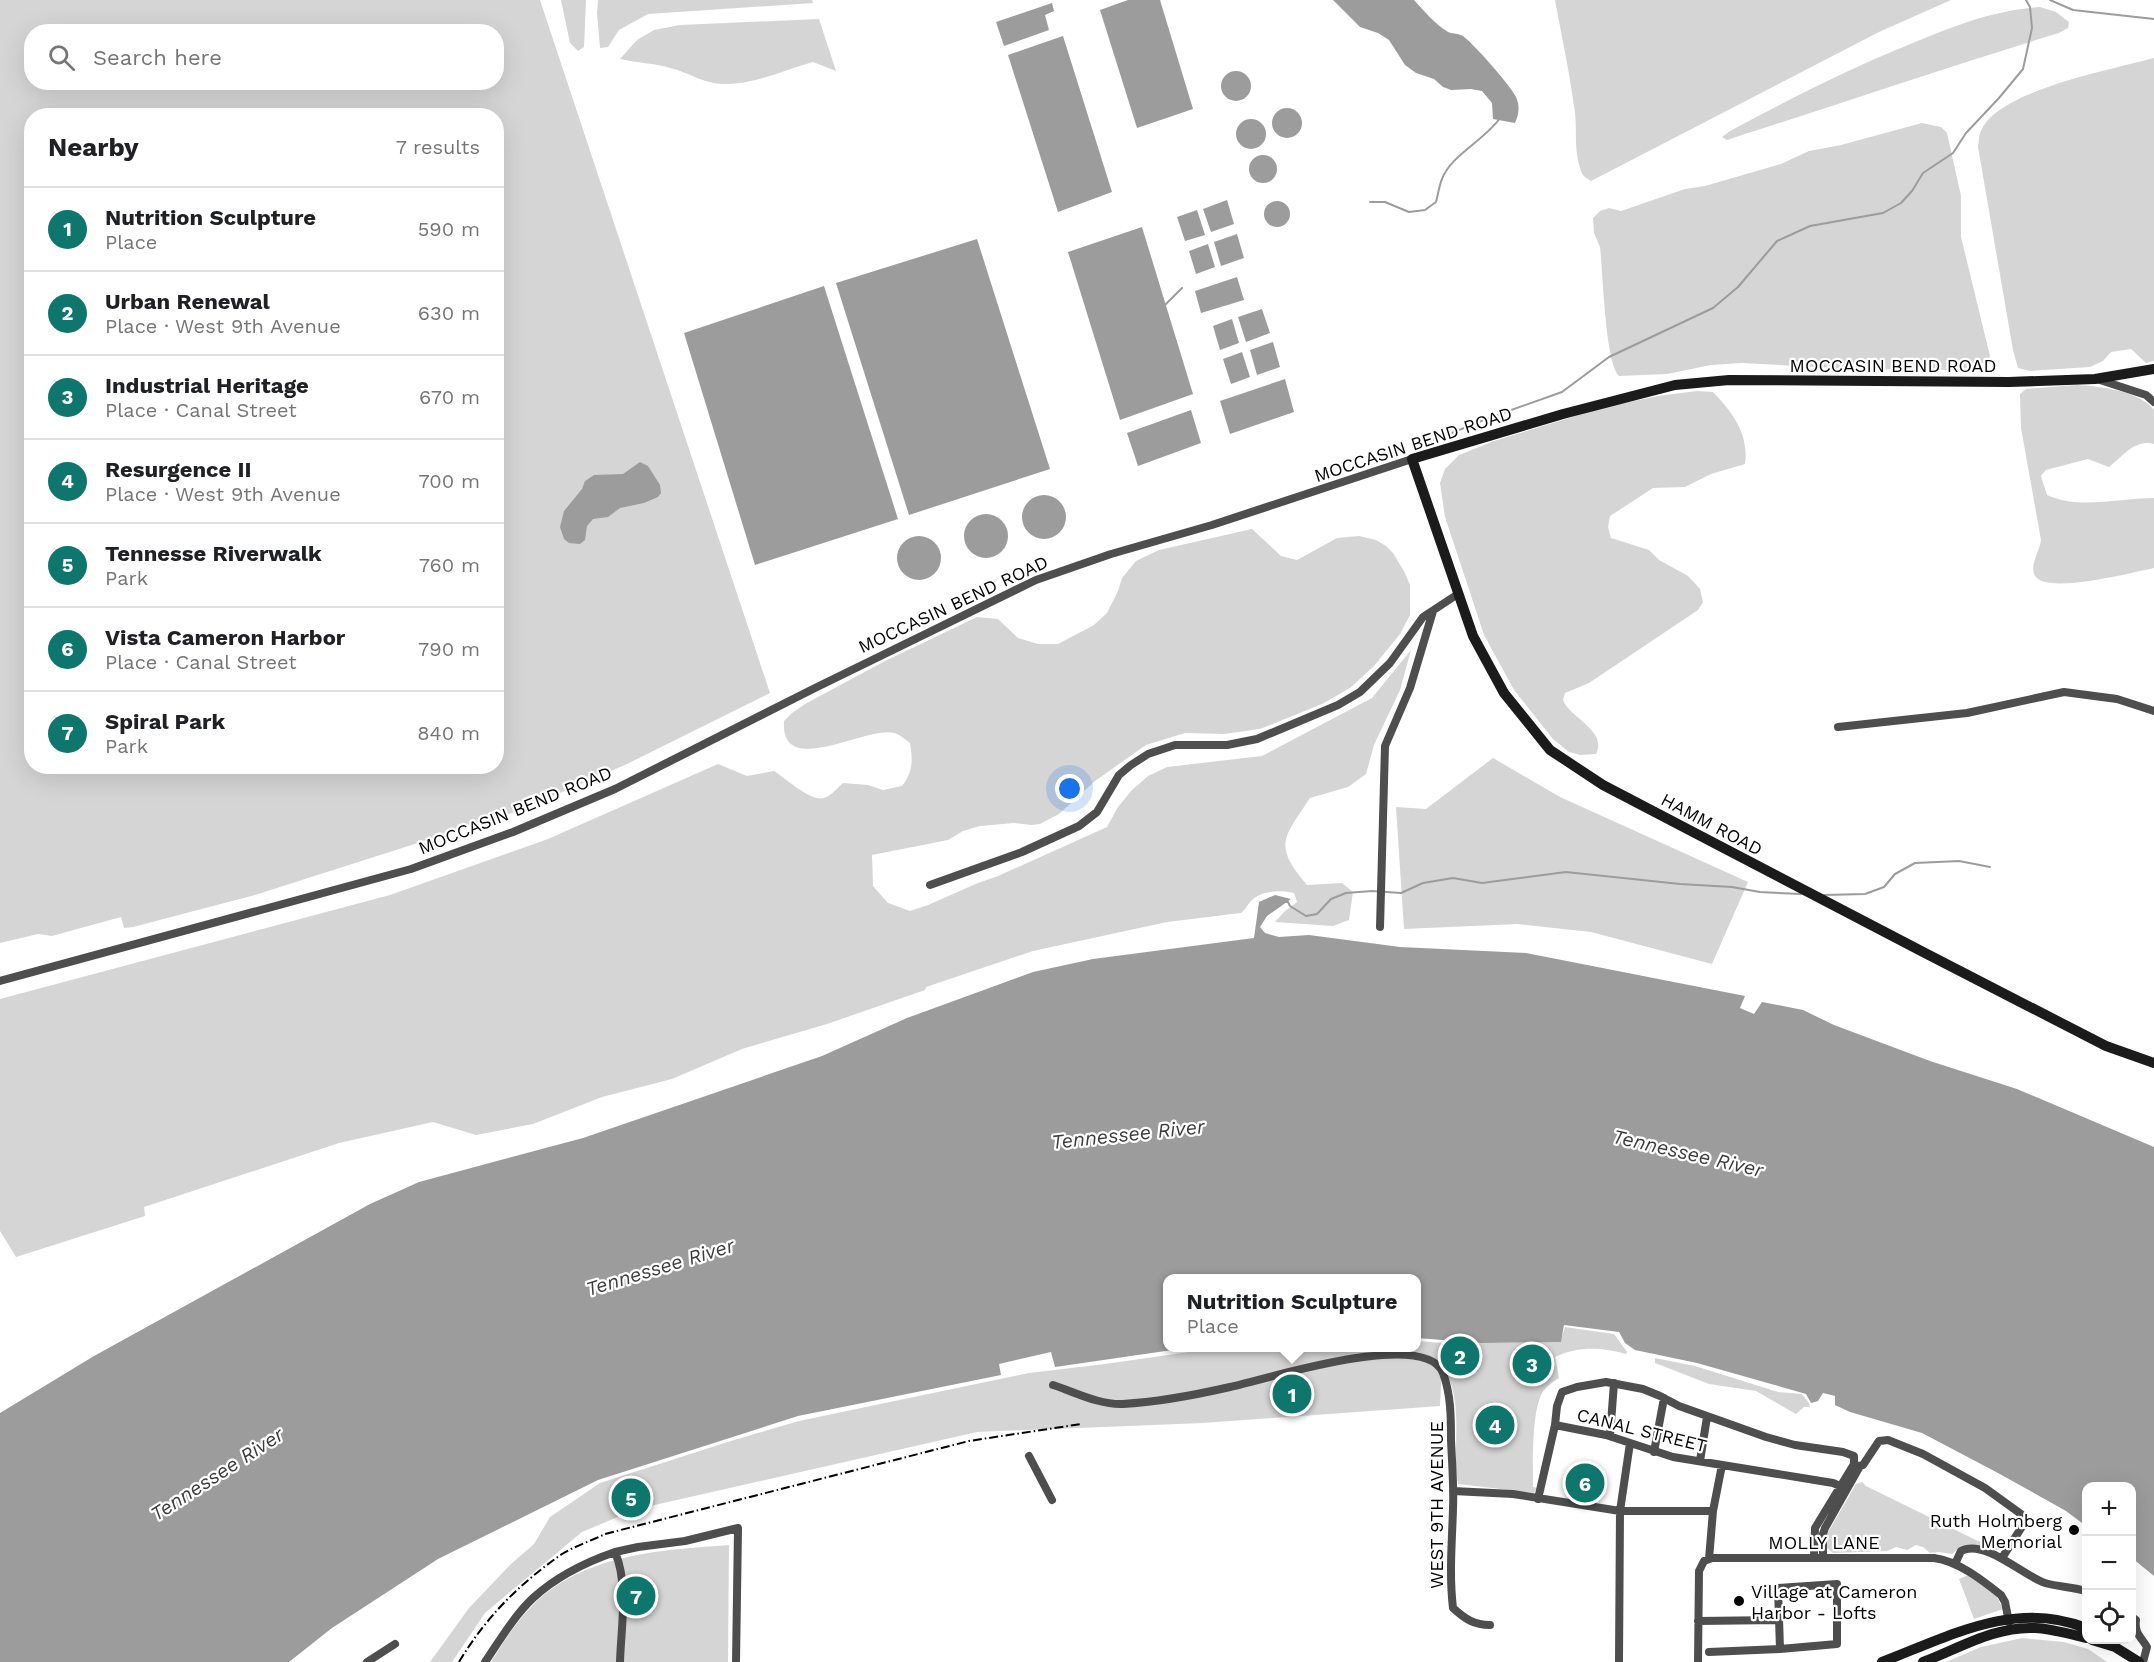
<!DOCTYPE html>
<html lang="en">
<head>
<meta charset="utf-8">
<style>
	body { margin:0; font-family:"Work Sans",sans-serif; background:#f2f2f2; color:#202124 }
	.controls { position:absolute; right:18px; bottom:18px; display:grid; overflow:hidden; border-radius:12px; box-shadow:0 6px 24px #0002 }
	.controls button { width:54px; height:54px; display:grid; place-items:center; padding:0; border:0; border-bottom:2px solid #e0e0e0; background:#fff; color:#202124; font:30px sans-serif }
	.you { position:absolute; left:1070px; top:789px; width:21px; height:21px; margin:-15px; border:4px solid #fff; border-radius:50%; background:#1a73e8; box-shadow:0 0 0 9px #1a73e833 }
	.badge { display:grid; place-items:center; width:39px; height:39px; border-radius:50%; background:#0f766e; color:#fff; font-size:20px; font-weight:700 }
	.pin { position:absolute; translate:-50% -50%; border:3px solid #fff; box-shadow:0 2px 6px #0006 }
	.popup { position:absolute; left:1163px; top:1274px; width:258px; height:78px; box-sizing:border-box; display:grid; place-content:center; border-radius:12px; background:#fff; filter:drop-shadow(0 2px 4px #0005); font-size:20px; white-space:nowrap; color:#757577 }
	.popup b { font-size:22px; color:#202124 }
	.popup::after { content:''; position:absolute; left:50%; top:100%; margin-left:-12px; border:12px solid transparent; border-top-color:#fff }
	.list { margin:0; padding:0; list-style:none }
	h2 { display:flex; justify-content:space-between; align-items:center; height:78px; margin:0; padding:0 24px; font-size:26px }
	h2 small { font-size:20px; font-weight:400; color:#757577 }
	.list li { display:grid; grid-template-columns:39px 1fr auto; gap:18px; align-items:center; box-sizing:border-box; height:84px; padding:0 24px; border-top:2px solid #e0e0e0 }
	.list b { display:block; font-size:22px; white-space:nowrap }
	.list p { margin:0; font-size:20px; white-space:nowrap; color:#757577 }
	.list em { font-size:20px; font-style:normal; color:#757577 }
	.icon { flex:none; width:33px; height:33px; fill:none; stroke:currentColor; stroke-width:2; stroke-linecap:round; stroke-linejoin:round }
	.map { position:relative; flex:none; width:2154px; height:1662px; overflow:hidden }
	.search { position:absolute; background:#fff; box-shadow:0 6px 24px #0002; left:24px; top:24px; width:480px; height:66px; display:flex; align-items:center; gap:15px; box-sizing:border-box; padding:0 21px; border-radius:24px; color:#757577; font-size:22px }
	.panel { position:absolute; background:#fff; box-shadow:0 6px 24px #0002; left:24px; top:108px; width:480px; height:666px; border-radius:24px }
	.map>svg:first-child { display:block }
</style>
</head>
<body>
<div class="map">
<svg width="2154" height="1662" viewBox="0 0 2154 1662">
	<rect width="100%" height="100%" fill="#fff"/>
	<path fill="#d5d5d5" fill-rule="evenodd" d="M0,0h540l230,693 -143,71 -106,46 -266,85 -122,32 -9,1 -3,-11 -69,19 -14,-2 -38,9zM32,32h464v50h-464zM32,116h464v650h-464z
		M561,0h25l-2,47 -6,4 -8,-8z
		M598,0h214l1,3 -165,11 -29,16 -11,17 -8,1 -3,-35z
		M1555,0h396l-72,32 -288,149c-6,-4 -9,-5 -11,-13 -6,-18 -3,-36 -5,-55 -5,-38 -13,-75 -20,-113z
		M2040,7l16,5 13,10 -1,6 -9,5c-106,32 -210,68 -314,101l-18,6 -5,-3 8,-6c58,-31 116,-61 178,-86 43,-18 85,-35 132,-38z
		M819,19l17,52 -23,-9c-29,8 -59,23 -90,22 -22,-1 -32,-11 -53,-16 -16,-5 -33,-5 -50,-9l17,-19 17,-10 26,-5z
		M2154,58v303l-8,2 -15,-14 -20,3 -8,9 -13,6 -60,4 -12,-3 -5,-18 -35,-203c1,-6 1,-14 4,-18 18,-39 132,-60 172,-71z
		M1922,123l19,4 6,6 14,63v41l29,119 -3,6 -17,6 -23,2 -93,-1 -112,-6 -31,2 -44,9 -48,2c-14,-14 -16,-104 -19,-129l-6,-14 -1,-15 7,-7 9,-3 12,3 64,-22 20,-3 76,-22 28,-13 32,-6z
		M2077,385c22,1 63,6 77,25v34c-20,-5 -30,12 -45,23l-21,-8 -42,11 -5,6 6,19c33,15 72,3 107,3v70c-20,4 -107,27 -119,8 -6,-11 5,-25 6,-36l-20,-112 -1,-34 6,-5z
		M1697,391l16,1c20,21 36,42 32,72l-34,10 -26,13 -32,1 -43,28 -2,11 3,11 38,12 10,10 29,16 12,13 3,13 -5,8 -109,73 -24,10 -2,7c7,18 45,31 33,54l-16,1 -11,-3 -16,-13 -39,-49 -30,-55 -39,-118 -5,-34 5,-14 14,-14 35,-14 111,-34 53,-11z
		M1252,529l29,27 16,4 40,-22 22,-2 17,4 10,6 7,7 12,20 5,12v30l-10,19 -26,32 -24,22 -28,16 -62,25 -36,5 -39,-1 -39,12 -51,36 -36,33 -19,10 -9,1 -17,-2 -34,3 -17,5 -15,9 -76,15 1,31 15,17 22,8 18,-6 50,-22 20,-7 109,-49 11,-20 14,-17 16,-14 19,-9 95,-11 110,-58 39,-48 -11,40 -26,55 -8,29 -18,13 -38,11c-27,41 -37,47 -3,87l35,-2 11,9 -4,28 -16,6 -58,-4 10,-11 12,-9 -3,-9c-13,-3 -33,-3 -43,8 -4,4 -5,8 -10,12l-74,9 -134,29 -107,36 -1,3 -98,34 -85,25 -70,30 -70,18 -69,27 -57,11 -43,-13 -94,21 -195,64 1,9 -129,41 -16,-26v-232l390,-104 158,-56 170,-75 29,12 27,-5c11,7 37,31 50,27 7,-2 13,-10 19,-15l25,2 15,5 19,-4c11,-14 11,-26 8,-43 -4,-3 -11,-9 -16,-10 -28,-7 -114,47 -110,-12l8,-8 13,-9 80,-43 92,-44 21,2 20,19 20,6h20l36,-19 13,-12 11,-22 4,-13 14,-17 23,-11z
		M1493,758l67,39 188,85 -36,82 -121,-32 -73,-8 -114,5 -8,-122 30,2z
		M1565,1327l49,7 13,18 -1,2c-24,-7 -48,-8 -71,3l4,21c-5,3 -11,7 -15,12 -13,18 -11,73 -11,97l4,1 -3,5 -76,-9c-7,-37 8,-84 -16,-118l-2,40 -237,17 -226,9 -340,77 -55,23 -97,81 -33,49h-22l39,-54 42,-44 23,-20 16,-27 50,-34 134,-43 65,-19 230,-48 76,-9 112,-16h199l1,-7 26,2v13l4,-16 34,3 79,-1z
		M1655,1358l40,8 83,26 24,2 7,9 1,4h-6l-8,7 -40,-23 -47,-7 -54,-21z
		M1862,1482l4,4 114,56 3,-5h2l17,11v2c-19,1 -32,-13 -50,4l-14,-2 -8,1 -7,-6 -7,-2 -9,5 -11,-3 -9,4 -54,2 -6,-5v-14l29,-50z
		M729,1545l-1,117h-237c12,-19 25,-40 41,-56 51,-52 128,-56 197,-61z
		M1968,1575l28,20 7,14 -29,10 -15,-40z
		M2022,1638l42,4 24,7 19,13h-161l35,-15z"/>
	<path fill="#9c9c9c" d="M1128,0h32l33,109 -56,19 -37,-118z
		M1333,0h81c10,11 21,24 34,32 4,2 8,1 13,3 8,3 52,53 55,62 4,9 3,17 -1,26l-22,-4 -1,-16 -10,-12 -11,-2 -20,1 -8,-3 -9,-8 -18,-6 -11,-8 -16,-25 -11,-7 -18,-6z
		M1052,3l2,8 -9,4 4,15 -45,16 -8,-24z
		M1063,36l49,156 -54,20 -50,-157z
		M1221 86a15 15 0 1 1 30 0a15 15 0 1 1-30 0Z
		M1272 123a15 15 0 1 1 30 0a15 15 0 1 1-30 0Z
		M1236 134a15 15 0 1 1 30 0a15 15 0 1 1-30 0Z
		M1249 169a14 14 0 1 1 28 0a14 14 0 1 1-28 0Z
		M1227,200l7,24 -23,8 -8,-23z
		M1264 214a13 13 0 1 1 26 0a13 13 0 1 1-26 0Z
		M1197,210l8,25 -20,6 -8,-24z
		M1142,227l51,167 -73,26 -52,-168z
		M1237,234l7,24 -23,8 -7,-24z
		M977,239l73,230 -141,46 -73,-232z
		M1208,244l7,23 -19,7 -7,-23z
		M1237,277l7,23 -43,13 -6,-22z
		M824,286l74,233 -143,46 -71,-232z
		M1262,309l8,24 -24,9 -8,-25z
		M1232,319l7,24 -19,7 -7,-24z
		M1273,342l7,25 -23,8 -7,-25z
		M1242,352l8,25 -19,7 -8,-25z
		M1285,379l9,33 -64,22 -10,-33z
		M1191,410l10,33 -63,23 -11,-33z
		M640,462l8,4 12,19 1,8 -3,4 -14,6 -24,5 -12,9 -15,2 -6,7 -2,14 -5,4 -11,-1 -5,-4 -4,-12 4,-16 18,-22 3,-8 9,-6 29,-1z
		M1022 517a22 22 0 1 1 44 0a22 22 0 1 1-44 0Z
		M964 536a22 22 0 1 1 44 0a22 22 0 1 1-44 0Z
		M897 558a22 22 0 1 1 44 0a22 22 0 1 1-44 0Z
		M1275,895l16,4 -24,17 -7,11 5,6 14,4 30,-2 91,12 126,6 219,43 -5,12 14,6 8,-12 41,8 31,15 96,36 87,28 137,58v429l-22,-18v-72h-46v40l-20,-15 -68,-38 -76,-40 -72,-21 -15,-7v-9l-12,-3 -5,8 -7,2 -5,-9 -109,-31 -62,-13 -10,-7 -6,-11 -55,-7 -3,17 -80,1 -64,-5 -1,-60h-248v70h18l-131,19 -4,-15 -52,12 2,11 -203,41 -200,64 -160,79 -106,69 -43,34h-289v-249l94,-57 276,-152 49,-22 164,-44 239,-82 85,-38 126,-46 60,-13 161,-21 5,-36z"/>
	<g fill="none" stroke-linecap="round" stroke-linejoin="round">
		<path stroke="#9c9c9c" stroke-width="2" d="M2050,0l23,10 81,9
			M1370,202h15l24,10 16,-2 11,-8c2,-7 3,-16 6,-23 9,-24 43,-39 58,-61
			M1165,305l17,-17
			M1432,441l54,-22 76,-27 47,-35 104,-49 25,-21 39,-46 33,-15 73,-13 18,-10 11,-12 11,-18 30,-20 13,-20 33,-35 24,-29 9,-41 -2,-21 -4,-7
			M1824,895l41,-1 19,-7 11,-13 20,-11 44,-2 31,6
			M1285,902h3l2,4 16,10 11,-2 14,-15 15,-6 26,-2 29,2 22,-10 30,-5 29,5 84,-11 114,12 52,3 28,5 41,2"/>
		<path stroke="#4e4e4e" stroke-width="8" d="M2097,379l49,16 8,7
			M1838,727l129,-14 97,-21 53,7 37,12
			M930,885l92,-33 57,-26 18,-14 22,-37 12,-10 17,-11 27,-9h52l30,-6 81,-34 22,-13 30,-29 33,-46 35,-23
			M1380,927l5,-181 25,-58 23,-77
			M0,981l411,-112 102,-37 102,-43 200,-101 221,-108 75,-26 101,-29 200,-66
			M1053,1385c22,7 46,20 70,19 36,-2 72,-9 107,-17 37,-8 195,-59 213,-14 8,22 8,44 8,67 1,23 3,46 2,69 -1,33 -4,66 0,99 12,11 21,17 37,17
			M1555,1425l51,10 67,22 160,26 7,3
			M1610,1436l4,-53
			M1654,1452l10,-54
			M1029,1456l23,44
			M1700,1461l7,-44
			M1453,1491l60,3 107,17h93
			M1538,1499l17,-74 2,-19 5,-14 15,-5 29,-5 37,7 17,7 19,10 87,31 29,8 48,7 11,4v8l3,2 6,-1 16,-24 9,-1 35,14 62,34 36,26 2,11 -21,33
			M1814,1557l1,-29 39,-64
			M1823,1557v-23l2,-6 35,-62
			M1709,1559l4,-48 9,-46
			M1955,1564l6,-13c23,-13 64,26 84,32 14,4 28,4 41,8
			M2132,1617l4,3c-2,13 5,17 11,27l-4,15
			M1698,1621l81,-1
			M1709,1652l71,-3 57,-5v-60l-59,4 2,61
			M367,1662l28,-18
			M485,1662c15,-22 29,-46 48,-64 23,-21 53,-36 82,-46
			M620,1662c1,-35 9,-77 -5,-110l23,-5 47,-6 53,-13 -2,134
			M1619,1662l1,-151 10,-68
			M1698,1662l1,-91 5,-10 8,-3h222c24,3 48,22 67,37l4,7 4,20"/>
		<path stroke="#1b1b1b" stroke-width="10" d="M2154,369l-59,10 -86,3 -280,-2 -54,5 -112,29 -151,45 61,177 31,57 46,57 53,35 322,168 181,93 48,17
			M2092,1640l23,7 24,15
			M1882,1662c66,-25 133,-63 204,-34
			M1923,1662c37,-14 72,-36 112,-34 18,1 35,6 51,10"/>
		<path stroke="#000" stroke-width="2" stroke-dasharray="9 3 1.5 3" stroke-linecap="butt" d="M459,1662c27,-45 60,-78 103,-108 13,-8 29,-13 43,-20l364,-93 112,-17"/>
	</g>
	<g fill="#000" stroke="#fff" stroke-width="2">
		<circle cx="2074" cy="1530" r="6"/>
		<circle cx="1739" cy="1601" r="6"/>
	</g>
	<g text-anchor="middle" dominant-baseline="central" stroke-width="4.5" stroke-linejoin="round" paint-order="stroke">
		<g font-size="18" fill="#000" stroke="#fff">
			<text x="1893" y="365">MOCCASIN BEND ROAD</text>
			<text transform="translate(1413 444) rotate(-18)">MOCCASIN BEND ROAD</text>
			<text transform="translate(953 604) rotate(-25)">MOCCASIN BEND ROAD</text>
			<text transform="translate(515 810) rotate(-22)">MOCCASIN BEND ROAD</text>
			<text transform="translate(1712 824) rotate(28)">HAMM ROAD</text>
			<text transform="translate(1642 1430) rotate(14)">CANAL STREET</text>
			<text transform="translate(1436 1505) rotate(-90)">WEST 9TH AVENUE</text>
			<text x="1824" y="1542">MOLLY LANE</text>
		</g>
		<g font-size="18" fill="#000" stroke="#fff" text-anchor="end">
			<text x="2062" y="1520">Ruth Holmberg<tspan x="2062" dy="21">Memorial</tspan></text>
			<text x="1751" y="1591" text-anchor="start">Village at Cameron<tspan x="1751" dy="21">Harbor - Lofts</tspan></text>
		</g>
		<g font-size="20" font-style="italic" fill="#3d3d3d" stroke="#fff">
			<text transform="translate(1128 1134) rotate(-6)">Tennessee River</text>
			<text transform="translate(1688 1153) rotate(13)">Tennessee River</text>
			<text transform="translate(660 1267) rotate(-17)">Tennessee River</text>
			<text transform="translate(217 1474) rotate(-33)">Tennessee River</text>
		</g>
	</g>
</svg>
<div class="controls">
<button>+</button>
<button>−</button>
<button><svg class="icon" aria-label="locate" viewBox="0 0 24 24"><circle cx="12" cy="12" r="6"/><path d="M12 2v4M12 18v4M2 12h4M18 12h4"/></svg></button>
</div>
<div class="you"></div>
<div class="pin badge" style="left:1292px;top:1394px">1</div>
<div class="popup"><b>Nutrition Sculpture</b>Place</div>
<div class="pin badge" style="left:1460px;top:1356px">2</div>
<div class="pin badge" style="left:1532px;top:1364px">3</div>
<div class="pin badge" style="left:1495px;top:1425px">4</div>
<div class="pin badge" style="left:631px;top:1498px">5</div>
<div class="pin badge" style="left:1585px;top:1483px">6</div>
<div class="pin badge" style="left:636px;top:1596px">7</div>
<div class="search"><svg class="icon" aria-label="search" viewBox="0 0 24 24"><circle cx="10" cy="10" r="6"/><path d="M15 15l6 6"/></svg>Search here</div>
<section class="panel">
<h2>Nearby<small>7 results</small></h2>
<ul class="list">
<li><span class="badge">1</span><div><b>Nutrition Sculpture</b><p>Place</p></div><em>590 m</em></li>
<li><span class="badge">2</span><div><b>Urban Renewal</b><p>Place · West 9th Avenue</p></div><em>630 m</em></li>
<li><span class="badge">3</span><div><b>Industrial Heritage</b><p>Place · Canal Street</p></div><em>670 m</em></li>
<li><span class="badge">4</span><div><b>Resurgence II</b><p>Place · West 9th Avenue</p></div><em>700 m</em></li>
<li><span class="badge">5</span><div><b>Tennesse Riverwalk</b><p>Park</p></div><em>760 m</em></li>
<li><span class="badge">6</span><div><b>Vista Cameron Harbor</b><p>Place · Canal Street</p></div><em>790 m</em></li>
<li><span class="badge">7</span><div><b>Spiral Park</b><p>Park</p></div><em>840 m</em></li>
</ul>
</section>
</div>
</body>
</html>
